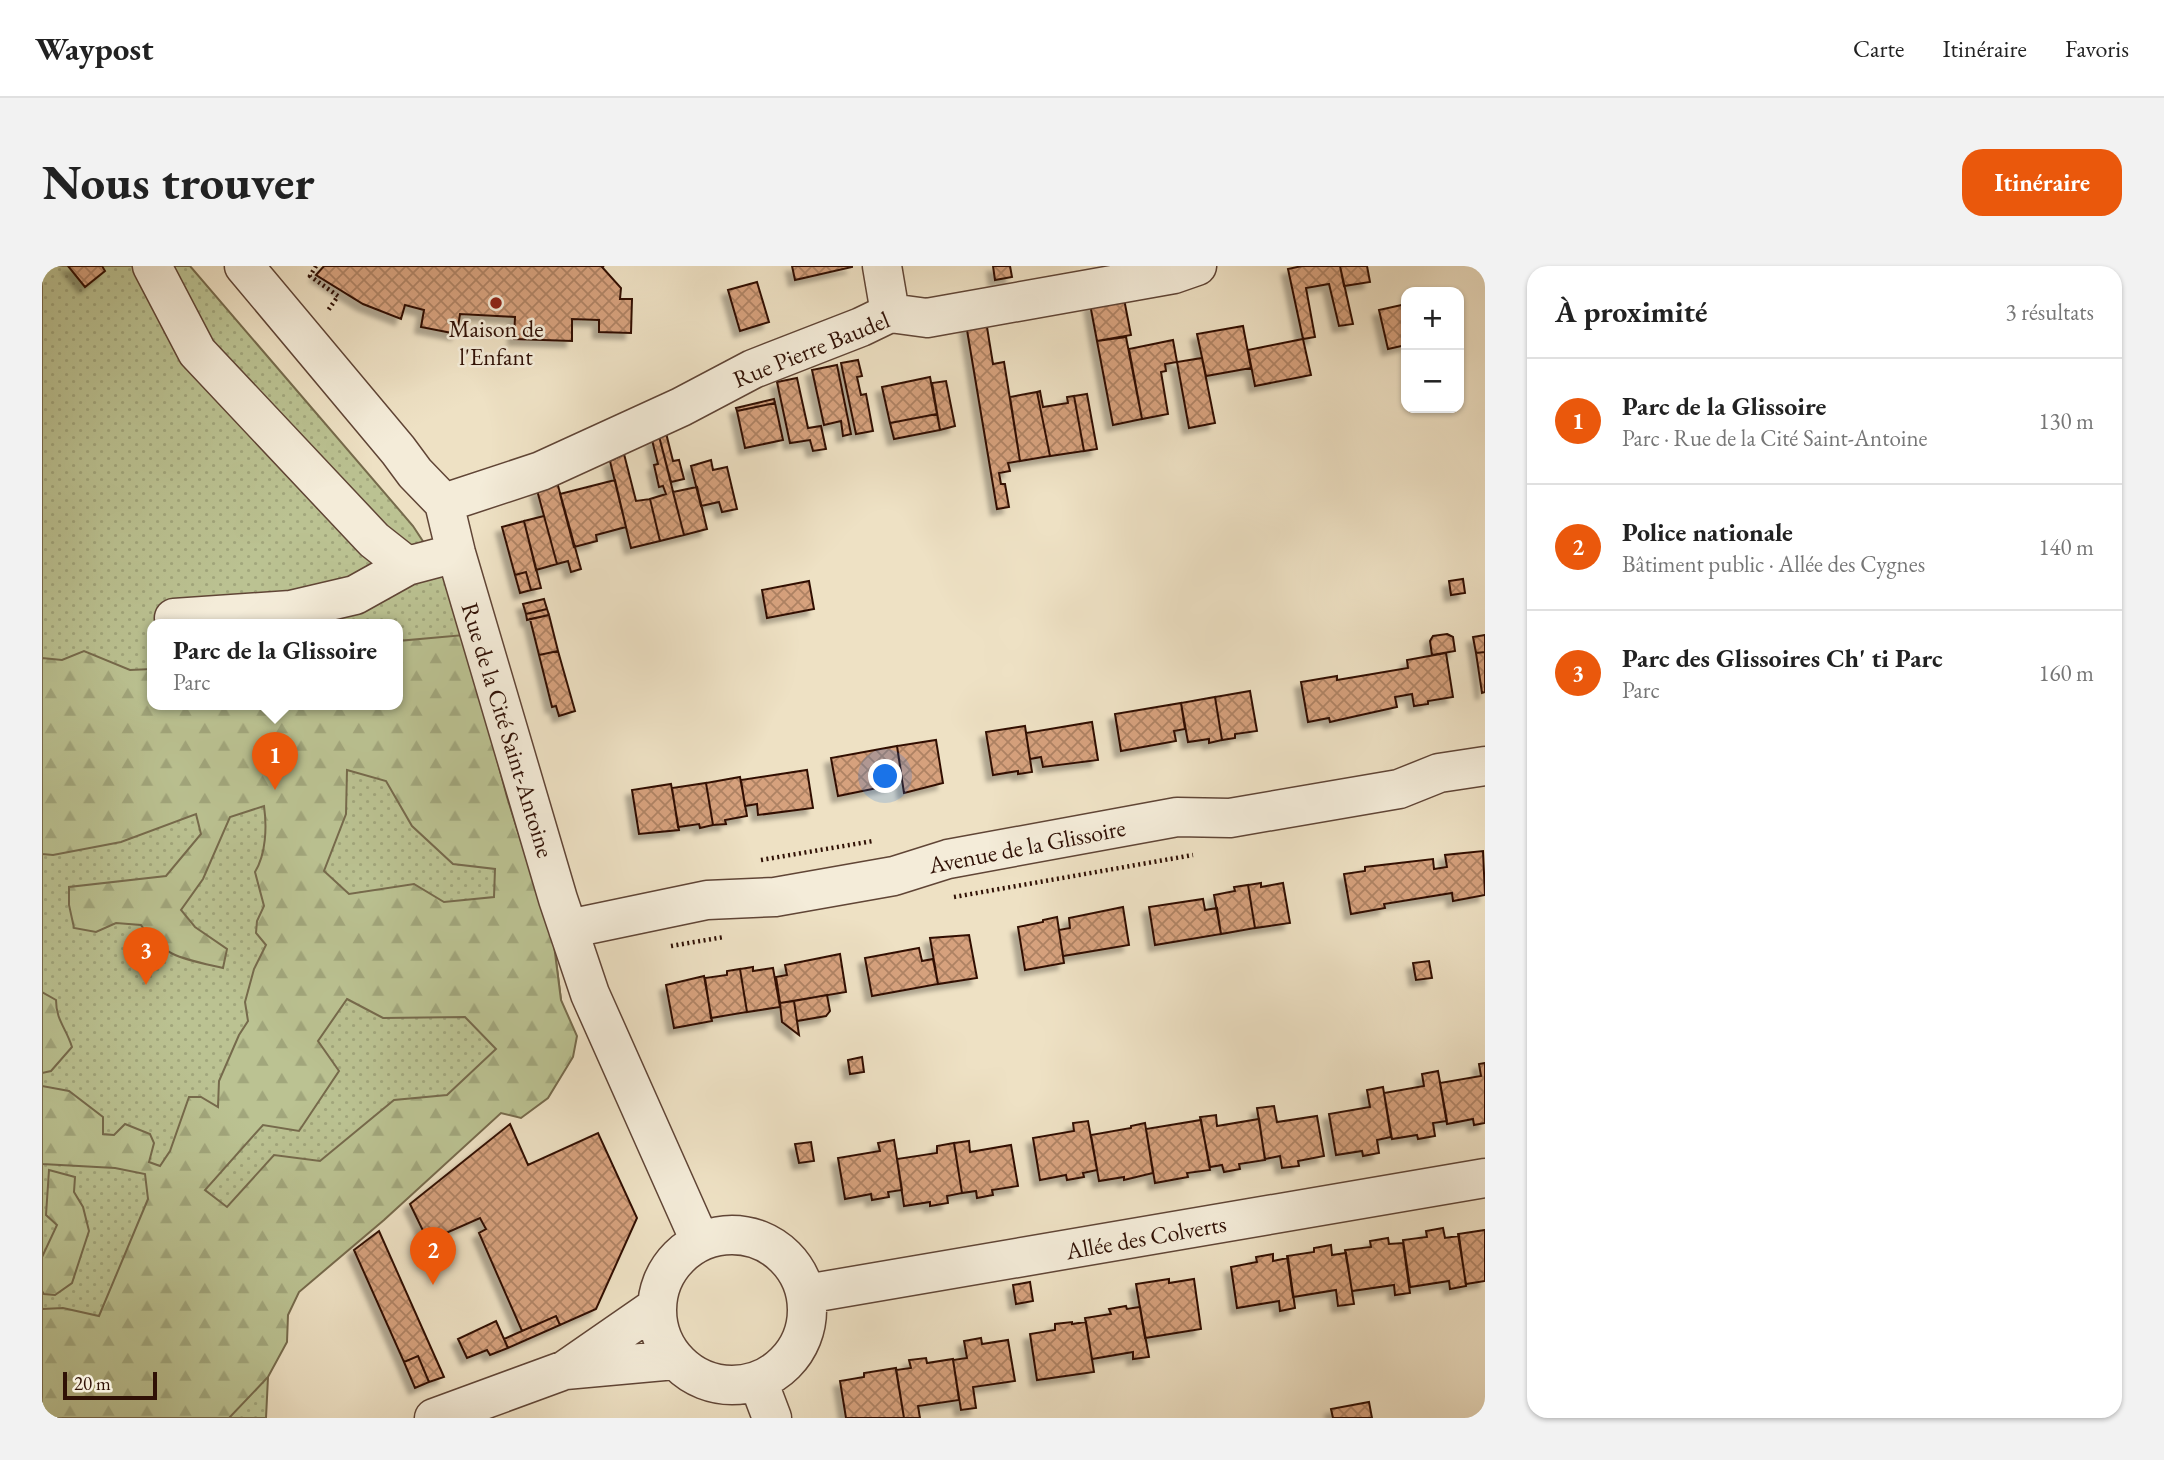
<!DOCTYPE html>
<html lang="fr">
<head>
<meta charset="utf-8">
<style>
	body { margin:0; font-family:"EB Garamond",serif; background:#f2f2f2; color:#222 }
	.controls { position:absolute; right:21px; top:21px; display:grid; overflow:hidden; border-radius:14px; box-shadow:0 2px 5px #0004 }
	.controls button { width:63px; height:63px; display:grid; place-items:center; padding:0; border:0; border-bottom:2px solid #e0e0e0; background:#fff; color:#222; font:35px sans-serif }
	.scale { position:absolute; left:21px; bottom:18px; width:94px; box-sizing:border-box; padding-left:7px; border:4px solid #301106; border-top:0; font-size:19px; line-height:24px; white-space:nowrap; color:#301106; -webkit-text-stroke:5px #f4ecd9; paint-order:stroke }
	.you { position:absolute; left:844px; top:511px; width:24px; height:24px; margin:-18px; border:5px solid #fff; border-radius:50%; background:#1a73e8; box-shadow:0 0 0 10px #1a73e833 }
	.badge { display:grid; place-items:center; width:46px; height:46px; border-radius:50%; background:#ea580c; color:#fff; font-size:23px; font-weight:700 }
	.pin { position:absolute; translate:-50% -58px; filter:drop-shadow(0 2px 4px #0008) }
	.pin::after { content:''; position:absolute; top:37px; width:24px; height:21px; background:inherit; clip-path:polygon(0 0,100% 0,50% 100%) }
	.popup { position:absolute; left:105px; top:353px; width:256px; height:91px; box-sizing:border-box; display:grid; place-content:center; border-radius:14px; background:#fff; filter:drop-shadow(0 2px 5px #0005); font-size:23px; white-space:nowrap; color:#767676 }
	.popup b { font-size:26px; color:#222 }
	.popup::after { content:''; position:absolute; left:50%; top:100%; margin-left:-14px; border:14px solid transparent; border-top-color:#fff }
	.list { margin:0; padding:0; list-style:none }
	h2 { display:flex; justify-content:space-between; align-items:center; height:91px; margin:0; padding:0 28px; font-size:30px }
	h2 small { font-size:23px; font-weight:400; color:#767676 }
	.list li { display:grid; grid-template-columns:46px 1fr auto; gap:21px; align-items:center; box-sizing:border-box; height:126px; padding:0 28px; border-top:2px solid #e0e0e0 }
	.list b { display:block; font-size:26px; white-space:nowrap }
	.list p { margin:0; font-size:23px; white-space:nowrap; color:#767676 }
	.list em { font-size:23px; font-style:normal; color:#767676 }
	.map { position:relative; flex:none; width:1443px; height:1152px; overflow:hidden; border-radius:21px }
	header { display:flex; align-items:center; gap:42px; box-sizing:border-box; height:98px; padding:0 35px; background:#fff; border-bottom:2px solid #e0e0e0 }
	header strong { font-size:33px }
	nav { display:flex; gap:38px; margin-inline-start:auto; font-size:24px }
	.intro { display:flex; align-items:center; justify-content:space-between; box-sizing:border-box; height:168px; padding:0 42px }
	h1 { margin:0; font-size:49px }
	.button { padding:18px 32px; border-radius:21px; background:#ea580c; color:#fff; font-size:24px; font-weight:700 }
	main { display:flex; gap:42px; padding:0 42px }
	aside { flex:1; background:#fff; border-radius:21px; box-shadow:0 2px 5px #0004 }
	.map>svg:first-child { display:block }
</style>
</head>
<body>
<header>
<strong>Waypost</strong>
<nav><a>Carte</a><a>Itinéraire</a><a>Favoris</a></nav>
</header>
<div class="intro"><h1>Nous trouver</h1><a class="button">Itinéraire</a></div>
<main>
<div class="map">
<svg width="1443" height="1152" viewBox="0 0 1443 1152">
	<defs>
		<pattern id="grass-dots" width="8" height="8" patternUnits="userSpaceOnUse" patternTransform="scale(1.75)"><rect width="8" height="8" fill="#bbc292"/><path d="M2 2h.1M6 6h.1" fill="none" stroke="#a1a67c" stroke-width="1.8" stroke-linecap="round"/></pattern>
		<pattern id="forest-firs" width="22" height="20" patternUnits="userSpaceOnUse" patternTransform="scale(1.75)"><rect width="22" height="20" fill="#bbc292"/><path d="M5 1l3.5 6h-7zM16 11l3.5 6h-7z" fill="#a1a67c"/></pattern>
		<pattern id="building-cross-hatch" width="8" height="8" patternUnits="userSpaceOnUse" patternTransform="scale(1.75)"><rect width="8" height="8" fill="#d6a17d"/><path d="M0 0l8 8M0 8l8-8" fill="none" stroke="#ae8264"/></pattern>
		<filter id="shadow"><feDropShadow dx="-6" dy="6" stdDeviation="2" flood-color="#0004"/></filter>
	</defs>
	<rect width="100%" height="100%" fill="#eee1c4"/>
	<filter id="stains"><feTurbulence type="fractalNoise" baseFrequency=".00286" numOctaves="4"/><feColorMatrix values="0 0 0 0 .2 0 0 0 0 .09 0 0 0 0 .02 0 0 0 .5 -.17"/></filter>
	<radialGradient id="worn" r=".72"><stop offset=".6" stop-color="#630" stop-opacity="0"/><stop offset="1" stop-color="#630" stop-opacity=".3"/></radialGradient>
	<path fill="url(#grass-dots)" stroke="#766a4c" stroke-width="2" fill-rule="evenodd" d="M0,0h148l223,260 34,52 107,367 7,55 -290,316 -5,102h-224zM110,358h246v80h-246z"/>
	<path fill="url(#forest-firs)" stroke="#766a4c" stroke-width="2" fill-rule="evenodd" d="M422,369l43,162 47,148 7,55 16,36 -4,21 -25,41 -27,20 -20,-5 -117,107 -85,72 -11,23 -1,27 -19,35 -39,41h-187v-109l21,-1 36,8 49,-117 -3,-25 -30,-6 -73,-4v-78l27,5 34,26v17l11,1 11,-11 25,10 4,9 -5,19 11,4 10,-15 19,-54h12l17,10 1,-26 20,-46 9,-14 -3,-19 9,-33 12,-24 -10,-12 1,-12 7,-15 -9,-34c11,-18 12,-45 9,-66l-34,11 -27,62 -22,31 14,17 32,22 -4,19c-35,-8 -62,-11 -82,-43l-25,-2 -20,9 -22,-4 -5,-23v-18l97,-11 35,-42 -5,-20 -75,28 -68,13 -11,-1v-196l20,2 22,-9 46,19 22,-1v35h246v-63zM305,504l39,11 26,45 41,38 42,5 -1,28 -50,5 -30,-18 -65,10 -25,-23 22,-57zM305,733l36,19 82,-1 31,32 -49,46 -53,5 -74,61 -46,-6 -47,52 -22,-17 58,-65 36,6 40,-60 -21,-30z
		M0,726l14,8c0,20 10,28 16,47l-21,24 -9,2z
		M7,904l26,7 -1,15 9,15 6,24 -17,52 -17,12 -11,-1 -2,-3v-34l15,-32 -11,-10z"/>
	<path fill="url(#building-cross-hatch)" stroke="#301106" stroke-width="2" filter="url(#shadow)" d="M26,0h34l3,5 -20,16z
		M282,0h280l-2,1 19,21 -1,11h12l-1,34 -32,-1v-12l-27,-1v22l-58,-2 1,-22 -55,-3 -3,20 -36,-7 3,-17 -19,-5 -4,14 -38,-15 -47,-29z
		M750,0h60v1l-57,13z
		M951,0h17l2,11 -17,3z
		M1260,0h38l13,58 -14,2 -10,-42 -23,4 9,49 -12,2 -15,-70z
		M1298,0h27l3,16 -26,4z
		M715,16l12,40 -29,9 -12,-41z
		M1082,33l7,36 -34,6 -7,-37z
		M1364,38v41l-18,4 -9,-39z
		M944,55l7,43 11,-2 16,99 -12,2 2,8 -11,2 2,11h4l4,23 -12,2 -31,-185z
		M1201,60l8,42 -45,8 -9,-42z
		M1084,71l16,82 -29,6 -16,-84z
		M1261,73l8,36 -56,11 -7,-36z
		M1131,74l4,22 -12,2 1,7 -5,1 7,42 -26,5 -13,-70z
		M1160,92l13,65 -26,5 -12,-66z
		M816,94l4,16 -5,1 4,18 5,-1 7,37 -17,3 -15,-71z
		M795,99l14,69 -8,2 -2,-15 -17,4 -12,-55z
		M888,111l7,37 -47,9 -8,-36z
		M755,112l11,50 13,-2 5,23 -13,2 -3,-11 -20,3 -13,-61z
		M904,115l9,45 -15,4 -8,-47z
		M998,125l3,16 25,-4 -1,-6 7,-1 10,55 -34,5 -13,-64z
		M995,126l13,64 -30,5 -10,-64z
		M1045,128l10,55 -13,2 -10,-55z
		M732,133l1,4 -38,8 -1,-3z
		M733,137l8,37 -38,8 -8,-37z
		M895,148l3,16 -46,9 -4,-16z
		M624,167l7,28 6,-1 5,19 -13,3 -12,-46z
		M617,170l25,99 -24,6 -10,-42 16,-5 -3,-8 -4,1 -5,-22 4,-1 -6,-24z
		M582,188l12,47 14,-2 10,42 -29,7 -21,-87z
		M669,194l2,10 14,-3 10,42 -15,3 -3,-10 -18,4 -10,-40z
		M573,214l11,47 -30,8 1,6 -23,6 -14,-53z
		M515,216l24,87 -10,3 -3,-11 -11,3 -20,-74z
		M655,221l10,42 -23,6 -11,-43z
		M502,250l13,48 -21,6 -12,-49z
		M482,255l17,67 -10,2 -5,-18 -11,3 -13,-48z
		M484,306l5,18 -11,3 -5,-18z
		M1421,313l2,14 -14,2 -2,-14z
		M767,315l5,28 -47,9 -5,-28z
		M502,333l3,10 -21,5 -3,-10z
		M505,343l2,6 -22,5 -1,-6z
		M507,349l9,36 -19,4 -9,-36z
		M1405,368l6,3 2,14 -23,4 -2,-14 3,-5z
		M1443,369v17l-9,1 -3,-16z
		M516,385l17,60 -16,5 -3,-10 -4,1 -13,-52z
		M1443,386v40l-3,1 -6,-40z
		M1404,387l7,44 -25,4v3l-14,2 -2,-12 -17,3 2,10 -54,12 -13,3 -1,-4 -21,4 -7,-40 36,-6v4l71,-12 -1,-8z
		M1208,425l7,40 -22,3v4l-13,2 -7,-43z
		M1173,431l7,43 -13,3v-4l-21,3 -7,-39z
		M1139,437l4,26 -11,2 2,10 -55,10 -6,-37z
		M1050,456l6,38 -55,7 -2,-10 -11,2 -4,-26z
		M983,460l7,46 -14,2v-3l-25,4 -7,-43z
		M894,474l7,43 -39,10 -7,-47z
		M855,480l4,26 -11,2 2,11 -54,11 -7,-38z
		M765,504l6,38 -55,7 -1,-11 -12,2 -4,-26z
		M698,511l7,39 -22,4 1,4 -13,1 -7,-42z
		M664,517l7,42 -13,3 -1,-4 -21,3 -6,-39z
		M629,518l8,46 -40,4 -7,-44z
		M1441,585l2,44 -32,6 -1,-8 -68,11 1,4 -34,6 -7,-40 21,-3v-4l68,-8 1,10 13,-2 -2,-12z
		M1219,617v4l22,-4 7,40 -35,5 -7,-43z
		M1206,619l7,43 -34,6 -7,-39 21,-4 -1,-4z
		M1161,633l2,11 12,-2 4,26 -66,11 -6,-38z
		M1081,641l6,38 -66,11 -4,-26 11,-2 -1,-10z
		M1015,651l7,46 -39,7 -7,-43 25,-5v-2z
		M927,669l8,43 -39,6 -8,-46z
		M877,682l3,13 11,-2 5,25 -66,12 -7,-38z
		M798,688l6,38 -66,11 -4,-26 11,-2 -2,-10z
		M1387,695l3,17 -16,2 -3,-17z
		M711,701v4l20,-3 7,39 -33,5 -7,-43z
		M698,703l7,43 -36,6 -6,-40 22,-3v-4z
		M662,710l8,45 -38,7 -8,-43z
		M785,729l3,16 -4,5 -29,5 -3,-20z
		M752,735l3,20 2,14 -17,-13 -2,-19z
		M820,791l2,15 -14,2 -2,-14z
		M1443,797v60l-11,2 -1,-6 -26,5 -7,-41 41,-7 -2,-12z
		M1396,805l9,50 -14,2 2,13 -17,3 -1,-4 -25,4 -8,-46 40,-7 -2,-12z
		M1341,821l8,50 -14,3 2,13 -16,3 -1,-5 -26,4 -7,-41 41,-7 -3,-17z
		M1232,840l3,16 40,-6 7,40 -26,5 1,5 -17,2 -2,-12 -15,3 -8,-51z
		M1174,849l1,11 42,-7 6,41 -26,4 1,5 -16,3 -2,-7 -12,2 -10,-50z
		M1159,854l9,50 -23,3 1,4 -33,6 -9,-54z
		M1046,855l9,49 -14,3 1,4 -17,3 -1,-5 -26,5 -7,-42 41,-7 -1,-8z
		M1103,857l8,50 -29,7v-3l-25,4 -8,-46 40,-7v-2z
		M468,858l18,41 70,-32 39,85 -41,91 -36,16 -4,-9 -34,15 -43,-98 7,-4 -6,-11 -52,23 -18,-37z
		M852,874l8,50 -14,2 1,5 -17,3 -1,-6 -26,5 -7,-41 42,-7 -2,-8z
		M927,875l1,11 41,-7 7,41 -26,4 1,5 -16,3 -1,-7 -14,2 -8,-50z
		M769,876l3,19 -15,2 -4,-19z
		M912,877l8,50 -15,3 1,7 -18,3v-4l-26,4 -7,-47 40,-6v-7z
		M1401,962l2,10 14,-2 7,50 -16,3 -1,-8 -39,6 -7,-47 24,-3 -1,-6z
		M1443,964v51l-19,3 -8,-50z
		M337,965l65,146 -15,5 -11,-26 -14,6 -50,-112z
		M1346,972l1,6 14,-1 7,50 -15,2 -1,-10 -42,6 -7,-41 26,-3 -1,-6z
		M1289,979l1,10 14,-2 8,51 -16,2 -2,-16 -43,7 -6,-41 27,-4v-4z
		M1231,988v7l15,-3 7,50 -15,3 -1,-10 -42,7 -6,-41 26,-5 -1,-5z
		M1127,1013v4l25,-4 7,50 -56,9 -9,-54z
		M988,1016l3,19 -17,3 -3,-19z
		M1084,1040l1,3 13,-2 9,50 -16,2v-7l-41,7 -7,-41 26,-4 -2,-5z
		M514,1050l4,9 -52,23 -4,-9z
		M454,1055l12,27 -18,7 -3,-5 -20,8 -9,-19z
		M1030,1056v2l14,-2 8,50 -57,8 -7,-46 25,-4v-6z
		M939,1072l1,6 26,-4 7,41 -42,6 3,21 -15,2 -8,-50 14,-2 -3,-17z
		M376,1090l11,26 -14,6 -11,-26z
		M884,1092l1,5 26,-4 6,41 -41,6 2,12h-16l-8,-48 15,-2 -2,-8z
		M854,1102l8,50h-58l-6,-37 24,-4v-4z
		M1327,1136l3,16h-39l-2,-9z"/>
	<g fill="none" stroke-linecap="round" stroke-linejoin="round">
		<defs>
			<path id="minor" d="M110,0l45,86 177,188 33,26 49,-13
				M202,0l154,184 17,23 29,30 12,50 102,346 32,95 110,247
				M840,0l8,47
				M402,237l97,-32 140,-64 72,-38 108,-42 29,-14 37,5 247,-44 23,-8
				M132,352l117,-8 64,-15 52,-29
				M526,663l139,-29 68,-3 119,-21 54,-17 229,-42 53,1 169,-29 40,-16 46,-7
				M615 1044a75 75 0 1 1 150 0a75 75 0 1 1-150 0Z
				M764,1028l679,-116
				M614,1041l-91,63 110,-10
				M716,1115l14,37
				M392,1152l131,-48"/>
		</defs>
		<use href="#minor" stroke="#604536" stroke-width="41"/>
		<path stroke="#301106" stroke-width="4.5" stroke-dasharray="2 3.5" stroke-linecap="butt" d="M274,0l-6,10 28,20 -11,16
			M719,594l112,-19
			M912,631l239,-42
			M629,680l53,-9"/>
		<use href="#minor" stroke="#f4ecd9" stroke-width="38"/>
	</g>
	<circle fill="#8f2418" stroke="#f4ecd9" stroke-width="2.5" cx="454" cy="37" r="7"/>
	<g text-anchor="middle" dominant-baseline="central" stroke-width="5" stroke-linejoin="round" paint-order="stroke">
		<g font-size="24" fill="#301106" stroke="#f4ecd9">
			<text x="454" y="62">Maison de<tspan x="454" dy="28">l'Enfant</tspan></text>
		</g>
		<g font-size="24" fill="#301106" stroke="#f4ecd9">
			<text transform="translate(769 83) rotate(-22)">Rue Pierre Baudel</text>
			<text transform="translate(466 464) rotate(73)">Rue de la Cité Saint-Antoine</text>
			<text transform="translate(985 580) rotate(-11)">Avenue de la Glissoire</text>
			<text transform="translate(1104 971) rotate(-10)">Allée des Colverts</text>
		</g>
	</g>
	<rect width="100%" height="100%" filter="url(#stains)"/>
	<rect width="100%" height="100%" fill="url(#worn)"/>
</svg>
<div class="controls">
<button>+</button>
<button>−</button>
</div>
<div class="scale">20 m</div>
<div class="you"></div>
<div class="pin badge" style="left:233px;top:524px">1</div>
<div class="popup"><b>Parc de la Glissoire</b>Parc</div>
<div class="pin badge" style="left:391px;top:1019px">2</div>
<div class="pin badge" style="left:104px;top:719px">3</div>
</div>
<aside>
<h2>À proximité<small>3 résultats</small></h2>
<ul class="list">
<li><span class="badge">1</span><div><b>Parc de la Glissoire</b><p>Parc · Rue de la Cité Saint-Antoine</p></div><em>130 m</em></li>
<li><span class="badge">2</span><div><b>Police nationale</b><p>Bâtiment public · Allée des Cygnes</p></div><em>140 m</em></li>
<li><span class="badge">3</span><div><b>Parc des Glissoires Ch' ti Parc</b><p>Parc</p></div><em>160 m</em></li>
</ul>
</aside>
</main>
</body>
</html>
